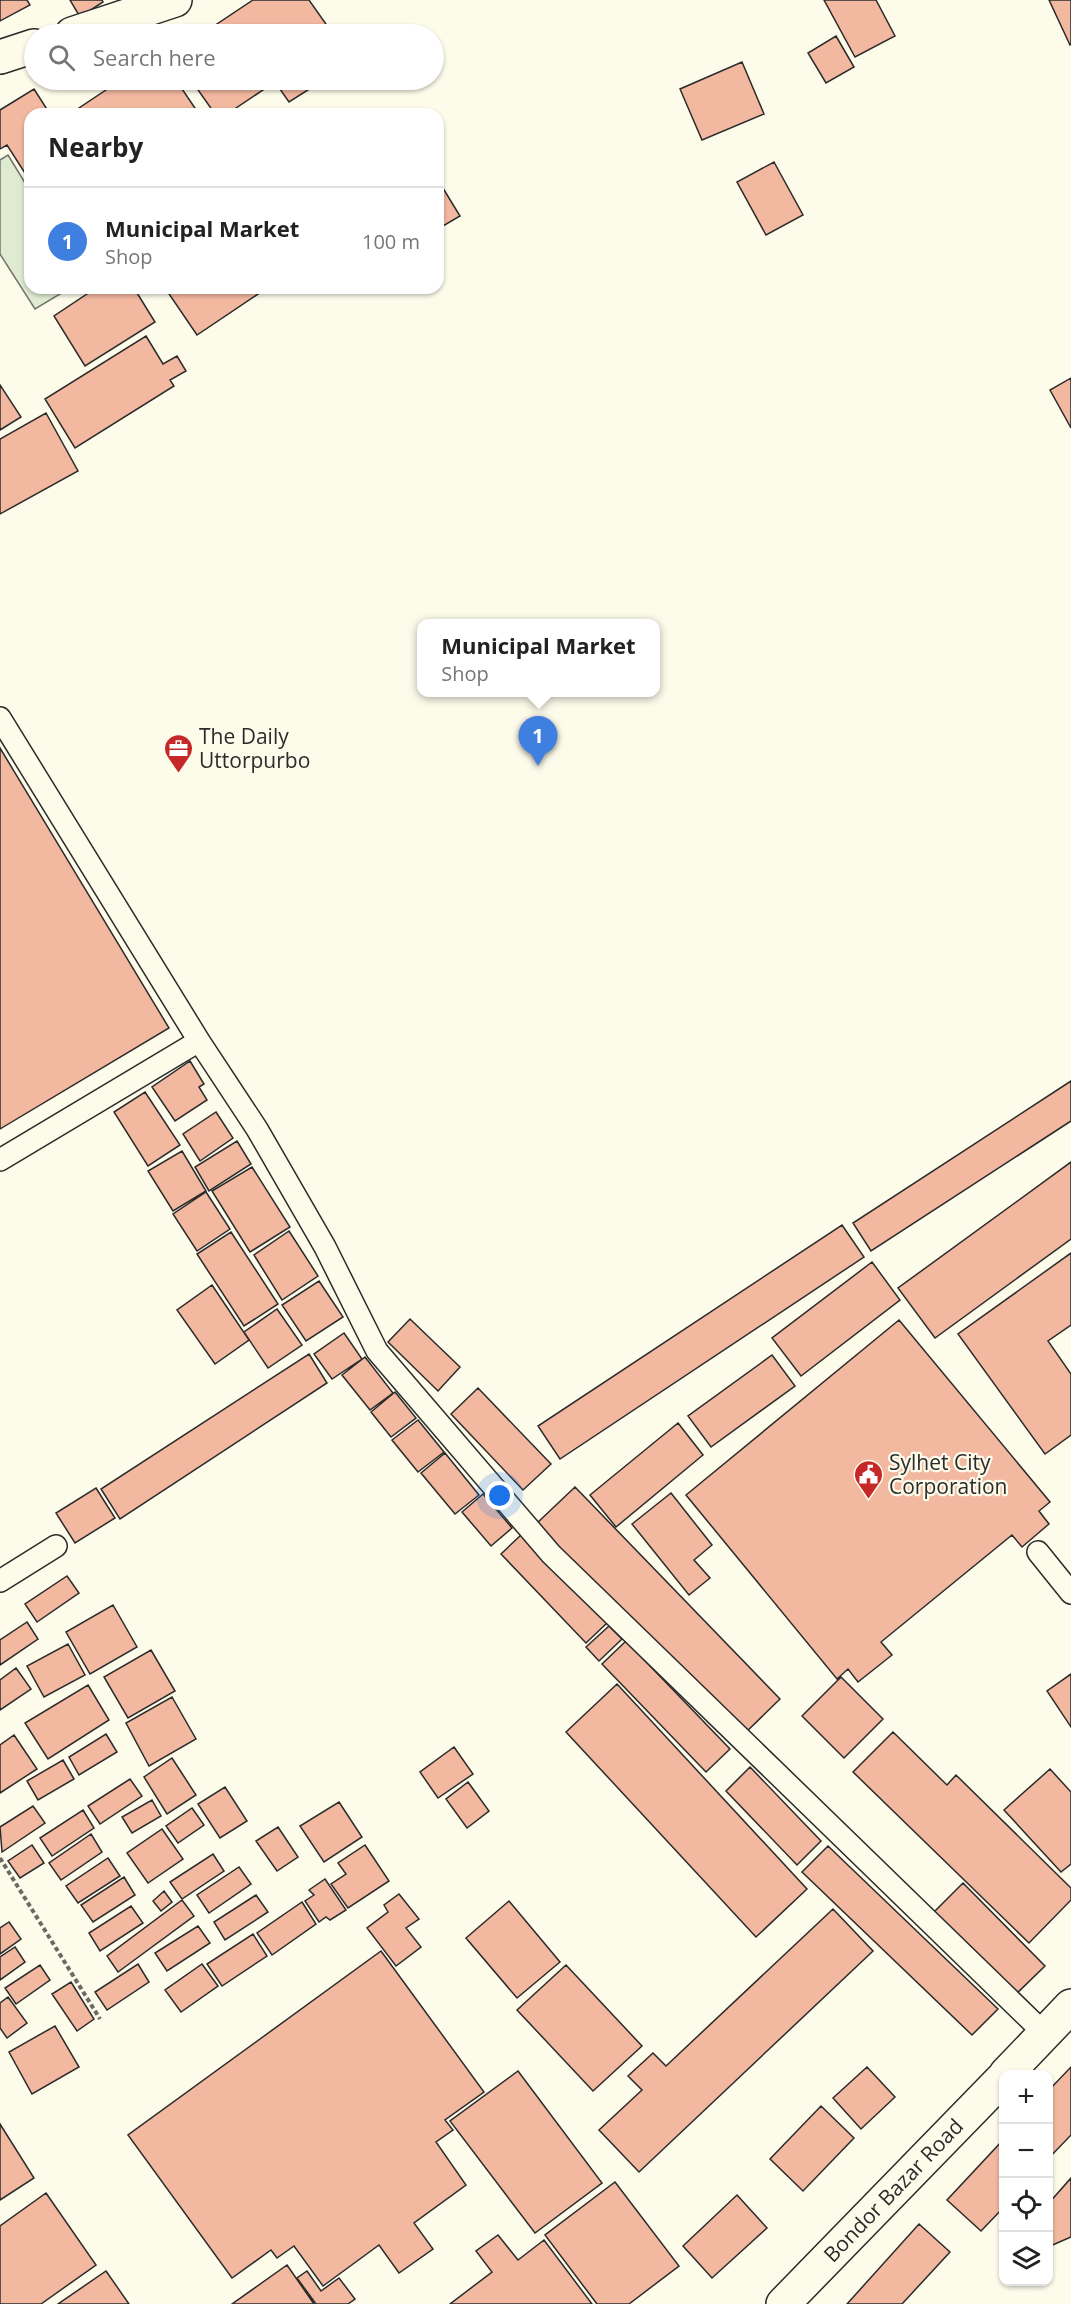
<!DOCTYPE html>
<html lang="en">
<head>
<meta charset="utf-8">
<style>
	body { margin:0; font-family:"Open Sans",sans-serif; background:#f2f2f2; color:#222 }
	.controls { position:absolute; right:18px; bottom:18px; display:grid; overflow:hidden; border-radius:12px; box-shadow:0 2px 4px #0004 }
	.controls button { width:54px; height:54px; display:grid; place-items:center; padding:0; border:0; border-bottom:2px solid #e0e0e0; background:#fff; color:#222; font:30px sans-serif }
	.you { position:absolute; left:500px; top:1496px; width:21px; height:21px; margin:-15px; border:4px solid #fff; border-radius:50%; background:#1a73e8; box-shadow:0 0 0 9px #1a73e833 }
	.badge { display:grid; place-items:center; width:39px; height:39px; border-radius:50%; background:#c62828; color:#fff; font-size:20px; font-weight:700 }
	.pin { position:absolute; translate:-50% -50px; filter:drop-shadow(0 2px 3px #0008) }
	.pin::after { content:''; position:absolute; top:32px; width:21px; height:18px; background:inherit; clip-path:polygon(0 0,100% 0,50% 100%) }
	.popup { position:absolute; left:417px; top:619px; width:243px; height:78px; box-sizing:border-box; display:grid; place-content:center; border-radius:12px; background:#fff; filter:drop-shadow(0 2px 4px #0005); font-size:20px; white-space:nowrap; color:#767676 }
	.popup b { font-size:22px; color:#222 }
	.popup::after { content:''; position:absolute; left:50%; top:100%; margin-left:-12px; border:12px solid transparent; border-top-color:#fff }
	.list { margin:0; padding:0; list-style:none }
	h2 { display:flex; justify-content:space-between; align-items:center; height:78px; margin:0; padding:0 24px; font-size:26px }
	h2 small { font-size:20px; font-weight:400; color:#767676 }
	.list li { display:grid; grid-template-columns:39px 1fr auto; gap:18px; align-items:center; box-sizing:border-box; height:108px; padding:0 24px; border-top:2px solid #e0e0e0 }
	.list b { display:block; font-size:22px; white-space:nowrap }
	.list p { margin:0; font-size:20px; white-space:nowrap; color:#767676 }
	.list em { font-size:20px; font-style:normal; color:#767676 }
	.icon { flex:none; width:33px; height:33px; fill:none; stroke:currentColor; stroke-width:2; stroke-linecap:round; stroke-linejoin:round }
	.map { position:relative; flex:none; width:1071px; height:2304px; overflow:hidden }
	.search { position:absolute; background:#fff; box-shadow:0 2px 4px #0004; left:24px; top:24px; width:420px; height:66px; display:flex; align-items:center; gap:15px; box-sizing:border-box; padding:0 21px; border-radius:33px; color:#767676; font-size:22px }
	.panel { position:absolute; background:#fff; box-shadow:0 2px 4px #0004; left:24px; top:108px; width:420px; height:186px; border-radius:18px }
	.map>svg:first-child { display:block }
</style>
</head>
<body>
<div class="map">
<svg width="1071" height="2304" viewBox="0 0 1071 2304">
	<rect width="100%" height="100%" fill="#fdfbea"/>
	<path fill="#deebd1" stroke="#74746e" stroke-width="1.5" d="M8,155l22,36v97h40l-35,21 -35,-55v-94z"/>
	<path fill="#f2b8a0" stroke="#2b2b2b" stroke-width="1.5" d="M0,0h27l3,5 -30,16z
		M70,0h32l1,2 -23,15z
		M253,0h56l24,34h-131z
		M824,0h52l19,36 -40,21z
		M1049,0h22v44l-1,1z
		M836,36l18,31 -28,16 -18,-30z
		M742,62l22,52 -62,26 -22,-51z
		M121,80h55l23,34h-129z
		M191,80h126l2,3 -30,19 -14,-20 -48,32h-12z
		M34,89l16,25h-20v67l-23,-36 -7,4v-39z
		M774,162l29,53 -37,20 -29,-53z
		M438,180l22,36 -22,13z
		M134,288l21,34 -70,44 -31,-50 42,-28z
		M165,288h102l-70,47z
		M146,336l17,28 14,-8 9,15 -16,9 4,6 -99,62 -30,-49z
		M1071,378v50l-21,-38z
		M0,385l21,32 -21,13z
		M46,413l32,58 -78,43v-75z
		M0,748l169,280 -169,101z
		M190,1061l14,23 -5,3 8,13 -32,21 -23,-34z
		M1071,1081v40l-200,130 -18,-28z
		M145,1092l35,53 -32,21 -34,-54z
		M216,1112l17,26 -33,23 -17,-27z
		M237,1141l14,23 -42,27 -14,-24z
		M182,1151l24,40 -33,20 -25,-40z
		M1071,1162v77l-136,99 -37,-50z
		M252,1167l38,60 -40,25 -38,-61z
		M206,1192l24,37 -33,22 -24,-37z
		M842,1225l22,32 -304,202 -22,-33z
		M289,1231l29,45 -36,24 -28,-45z
		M231,1232l47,72 -34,22 -47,-72z
		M1071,1253v72l-23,16 23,33v61l-26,19 -87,-120z
		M872,1262l28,38 -99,76 -29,-38z
		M319,1281l24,36 -37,24 -24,-36z
		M212,1285l37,55 -34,24 -38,-54z
		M277,1309l25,36 -34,23 -24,-36z
		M410,1319l50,48 -22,24 -50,-49z
		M899,1320l151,182 -11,9 10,13 -27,23 -10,-12 -131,107 11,13 -34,27 -10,-13 -11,10 -151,-184z
		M344,1333l18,26 -30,20 -18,-25z
		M309,1354l18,29 -207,136 -19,-30z
		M772,1355l23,31 -84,61 -23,-31z
		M365,1357l28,36 -23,17 -28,-35z
		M478,1388l73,76 -28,26 -72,-76z
		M395,1392l21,26 -25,19 -20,-25z
		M418,1420l26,32 -26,20 -26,-32z
		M678,1423l25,32 -87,72 -26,-32z
		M445,1453l34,42 -24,19 -34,-41z
		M575,1487l205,212 -40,39 -205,-213z
		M96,1488l19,30 -40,25 -19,-30z
		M671,1493l41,52 -18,15 16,18 -21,17 -57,-71z
		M483,1494l29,34 -21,18 -29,-34z
		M522,1534l85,89 -21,20 -85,-89z
		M67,1576l12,17 -42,29 -12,-18z
		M113,1605l24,42 -47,27 -24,-42z
		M27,1622l11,17 -38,26v-25z
		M609,1626l13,13 -23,22 -13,-14z
		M626,1641l104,108 -24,23 -104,-108z
		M68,1644l17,31 -41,22 -17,-31z
		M151,1650l24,41 -47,27 -24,-41z
		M16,1668l15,21 -31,21v-30z
		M1071,1674v53l-24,-36z
		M841,1677l42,42 -39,39 -42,-42z
		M617,1684l190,205 -51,48 -190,-205z
		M88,1685l21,35 -61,39 -23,-36z
		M172,1697l24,42 -47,27 -23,-43z
		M893,1732l54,53 9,-10 115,113v12l-42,43 -176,-171z
		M106,1734l11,18 -38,23 -10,-18z
		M14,1735l23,34 -37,24v-48z
		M454,1747l19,27 -35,24 -18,-26z
		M172,1758l24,37 -29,19 -23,-37z
		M63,1760l11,19 -36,21 -11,-19z
		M750,1767l71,74 -24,24 -71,-74z
		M1050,1769l21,23v72l-10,8 -57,-62z
		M130,1779l12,17 -42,28 -12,-18z
		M468,1782l21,29 -22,17 -21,-29z
		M225,1787l22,34 -27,17 -22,-34z
		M152,1800l9,16 -29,17 -10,-16z
		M339,1802l23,35 -38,25 -24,-36z
		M33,1806l12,17 -43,29 -2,-25z
		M192,1808l12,17 -26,18 -12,-17z
		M83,1810l11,18 -42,28 -12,-18z
		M278,1827l20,30 -21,14 -21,-30z
		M162,1829l21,30 -35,24 -21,-30z
		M91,1834l11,18 -41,28 -12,-17z
		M32,1845l12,18 -24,15 -12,-17z
		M365,1845l24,36 -41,27 -17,-24 15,-10 -8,-11z
		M828,1846l170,163 -26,26 -170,-163z
		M213,1854l11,17 -42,28 -12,-17z
		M108,1858l12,18 -42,27 -12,-17z
		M239,1867l12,17 -42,29 -12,-18z
		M124,1877l11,18 -42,27 -12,-17z
		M325,1879l21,31 -16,10 -4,-3 -7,5 -14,-21 9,-6 -5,-5z
		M963,1883l82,83 -34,33 -81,-83z
		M164,1891l8,11 -11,9 -8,-10z
		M399,1894l20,25 -13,9 15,19 -25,19 -29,-38 21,-16 -4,-7z
		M256,1895l12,17 -43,28 -11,-18z
		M182,1900l12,16 -76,56 -11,-16z
		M509,1901l51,61 -43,36 -51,-60z
		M302,1902l14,22 -44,31 -15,-22z
		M131,1906l12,17 -43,28 -11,-18z
		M833,1909l40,42 -234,221 -40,-42 43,-40 -14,-14 25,-23 13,13z
		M9,1922l12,17 -21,15v-26z
		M198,1926l12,17 -43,28 -12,-18z
		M253,1934l14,22 -45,30 -15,-22z
		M15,1947l10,15 -25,18v-23z
		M381,1951l103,141 -39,28 8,10 -17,12 30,43 -52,38 19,26 -34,24 -20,-28 -56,41 -29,-40 -17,12 -6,-8 -39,28 -104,-143z
		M138,1964l11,18 -42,28 -12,-18z
		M202,1964l16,22 -37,26 -16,-22z
		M40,1965l10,15 -34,24 -11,-16z
		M566,1965l76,81 -49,45 -76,-81z
		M71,1982l23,37 -17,12 -25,-37z
		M8,1997l19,26 -20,15 -7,-10v-25z
		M55,2026l24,41 -47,27 -23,-42z
		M867,2067l28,30 -34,32 -28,-31z
		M1071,2067v68l-23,24v-68z
		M518,2071l84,112 -67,50 -85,-112z
		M821,2106l33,32 -51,53 -33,-32z
		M0,2124l34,54 -34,22z
		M1004,2139v68l-23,24 -34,-31z
		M1071,2178v59l-23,10v-43z
		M615,2182l64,84 -50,38h-32l-52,-69z
		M46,2193l50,72 -55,39h-41v-78z
		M737,2195l30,33 -55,50 -29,-32z
		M919,2224l31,28 -48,52h-55z
		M498,2235l20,25 26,-20 48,64h-142l42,-32 -16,-21z
		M287,2265l27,39h-82z
		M106,2271l23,33h-71z
		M307,2271l14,20 18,-13 16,21 -7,5h-32l-19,-26z"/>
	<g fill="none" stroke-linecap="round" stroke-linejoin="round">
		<defs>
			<path id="service" d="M0,718l199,323
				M0,1160l199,-119 58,88 68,118 52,104 174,203 494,480
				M1038,1552l33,41
				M0,1581l56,-35"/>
			<path id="tertiary" d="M72,34l103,-34
				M0,57l34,-11"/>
			<path id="trunk" d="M1006,2074l65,-68
				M783,2304l221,-227"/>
		</defs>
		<use href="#service" stroke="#2b2b2b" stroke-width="24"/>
		<use href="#tertiary" stroke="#2b2b2b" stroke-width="36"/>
		<use href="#trunk" stroke="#2b2b2b" stroke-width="36"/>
		<path stroke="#6a6964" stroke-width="4" stroke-dasharray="4.5 3" stroke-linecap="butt" d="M0,1858l100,161"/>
		<use href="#service" stroke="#fdfbea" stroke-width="21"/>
		<use href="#tertiary" stroke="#fdfbea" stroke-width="33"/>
		<use href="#trunk" stroke="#fdfbea" stroke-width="33"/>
	</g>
	<defs>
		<symbol id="office-pin" viewBox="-11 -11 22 30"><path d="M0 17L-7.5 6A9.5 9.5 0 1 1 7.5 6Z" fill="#c62828" stroke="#fdfbea"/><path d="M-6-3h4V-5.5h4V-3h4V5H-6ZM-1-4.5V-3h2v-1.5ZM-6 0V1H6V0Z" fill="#fff"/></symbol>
		<symbol id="civic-pin" viewBox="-11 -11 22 30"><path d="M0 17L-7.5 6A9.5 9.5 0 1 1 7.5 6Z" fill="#c62828" stroke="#fdfbea"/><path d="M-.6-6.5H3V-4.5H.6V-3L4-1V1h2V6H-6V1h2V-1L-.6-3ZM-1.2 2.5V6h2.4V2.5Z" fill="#fff"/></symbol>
	</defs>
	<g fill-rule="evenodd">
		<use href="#office-pin" x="162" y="732" width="33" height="45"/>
		<use href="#civic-pin" x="852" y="1458" width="33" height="45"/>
	</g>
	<g text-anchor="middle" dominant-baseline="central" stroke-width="4.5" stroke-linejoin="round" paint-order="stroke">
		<g font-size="21" fill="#2b2b2b" stroke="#fdfbea" text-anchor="start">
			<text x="199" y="736">The Daily<tspan x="199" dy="24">Uttorpurbo</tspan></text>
			<text x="889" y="1462">Sylhet City<tspan x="889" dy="24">Corporation</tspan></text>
		</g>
		<g font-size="21" fill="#2b2b2b" stroke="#fdfbea">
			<text transform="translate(893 2190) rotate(-46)">Bondor Bazar Road</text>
		</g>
	</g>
</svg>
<div class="controls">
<button>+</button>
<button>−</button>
<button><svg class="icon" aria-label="locate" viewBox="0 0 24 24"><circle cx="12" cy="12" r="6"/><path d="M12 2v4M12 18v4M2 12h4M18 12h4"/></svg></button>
<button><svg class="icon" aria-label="layers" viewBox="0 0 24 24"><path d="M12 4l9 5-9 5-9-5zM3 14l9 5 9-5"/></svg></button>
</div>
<div class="you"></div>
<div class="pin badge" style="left:538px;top:766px;background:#3f7fe0">1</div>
<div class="popup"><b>Municipal Market</b>Shop</div>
<div class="search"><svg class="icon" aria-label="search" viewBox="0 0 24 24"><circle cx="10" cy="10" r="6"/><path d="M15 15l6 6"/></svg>Search here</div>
<section class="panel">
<h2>Nearby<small></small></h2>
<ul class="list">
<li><span class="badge" style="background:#3f7fe0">1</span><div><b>Municipal Market</b><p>Shop</p></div><em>100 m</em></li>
</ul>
</section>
</div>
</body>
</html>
